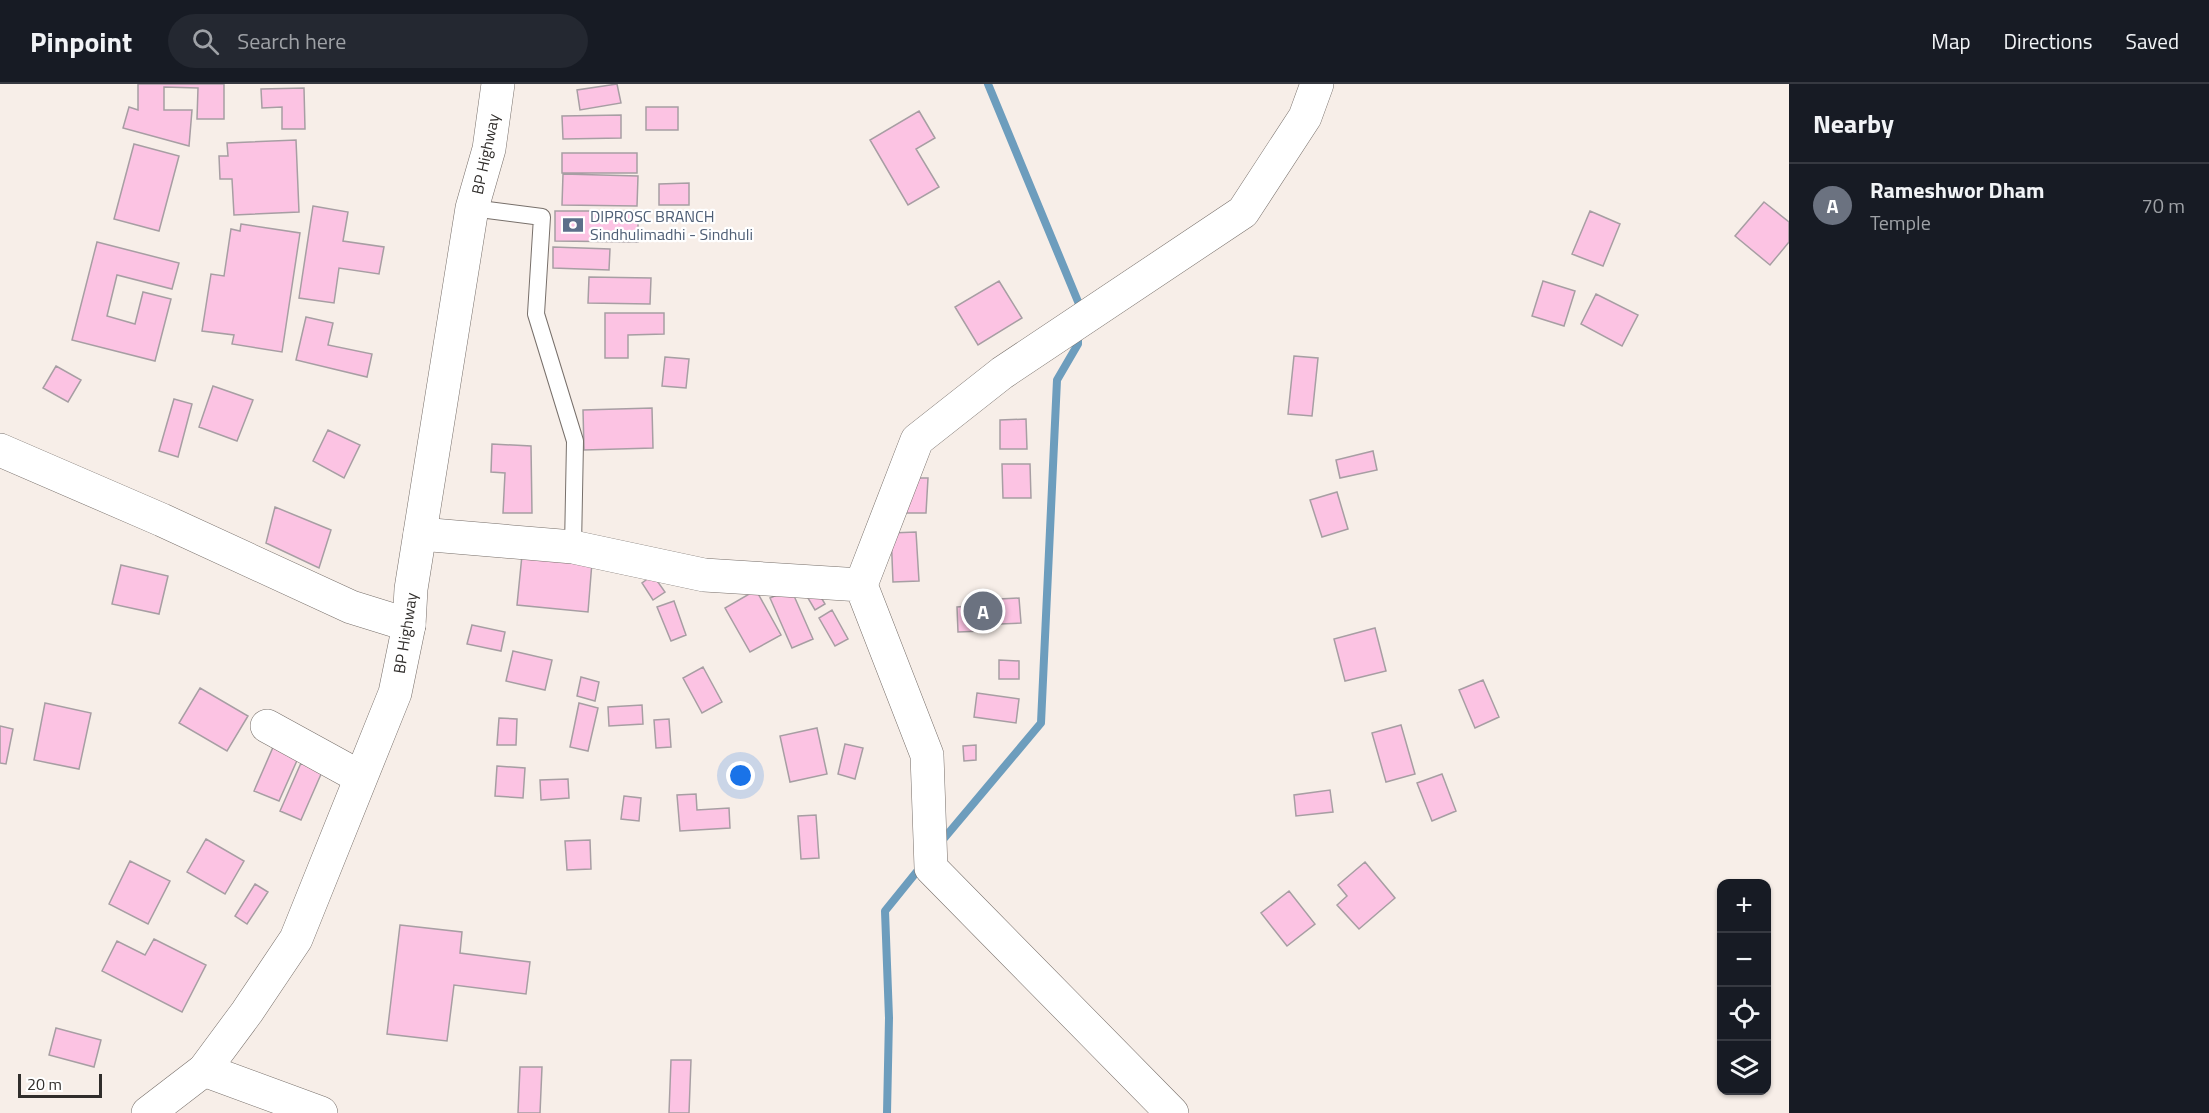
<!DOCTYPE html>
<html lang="en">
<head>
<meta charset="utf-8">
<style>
	body { margin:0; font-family:"Titillium Web",sans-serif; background:#242831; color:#f1f3f6 }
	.controls { position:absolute; right:18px; bottom:18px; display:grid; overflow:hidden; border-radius:12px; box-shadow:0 2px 4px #0004 }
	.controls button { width:54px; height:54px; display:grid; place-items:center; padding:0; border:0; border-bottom:2px solid #363941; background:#171b24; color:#f1f3f6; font:30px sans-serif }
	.scale { position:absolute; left:18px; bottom:15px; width:84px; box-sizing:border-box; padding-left:6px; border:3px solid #302d2b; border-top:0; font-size:16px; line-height:21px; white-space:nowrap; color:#302d2b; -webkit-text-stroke:4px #fff; paint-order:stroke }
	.you { position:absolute; left:741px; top:692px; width:21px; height:21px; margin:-15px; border:4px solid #fff; border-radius:50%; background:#1a73e8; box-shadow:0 0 0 9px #1a73e833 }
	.badge { display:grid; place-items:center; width:39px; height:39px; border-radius:50%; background:#8c9099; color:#fff; font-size:20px; font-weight:700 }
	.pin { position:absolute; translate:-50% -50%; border:3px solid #fff; box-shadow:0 2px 6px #0006 }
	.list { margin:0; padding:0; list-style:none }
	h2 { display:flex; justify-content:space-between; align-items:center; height:78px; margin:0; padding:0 24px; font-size:26px }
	h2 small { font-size:20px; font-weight:400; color:#9ea1a6 }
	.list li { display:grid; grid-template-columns:39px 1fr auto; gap:18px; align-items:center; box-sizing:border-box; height:84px; padding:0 24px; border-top:2px solid #363941 }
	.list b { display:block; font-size:22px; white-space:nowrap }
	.list p { margin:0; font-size:20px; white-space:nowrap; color:#9ea1a6 }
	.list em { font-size:20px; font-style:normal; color:#9ea1a6 }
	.icon { flex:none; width:33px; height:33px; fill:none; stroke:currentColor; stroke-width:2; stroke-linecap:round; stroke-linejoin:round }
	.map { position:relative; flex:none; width:1789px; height:1029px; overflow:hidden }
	header { display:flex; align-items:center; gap:36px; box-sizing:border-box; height:84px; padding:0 30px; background:#171b24; border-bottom:2px solid #363941 }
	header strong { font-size:28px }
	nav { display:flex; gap:33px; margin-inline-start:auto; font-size:21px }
	.search { width:420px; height:54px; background:#242831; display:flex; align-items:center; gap:15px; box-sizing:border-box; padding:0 21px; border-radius:33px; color:#9ea1a6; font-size:22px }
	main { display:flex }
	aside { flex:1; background:#171b24 }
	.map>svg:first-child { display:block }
</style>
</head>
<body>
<header>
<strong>Pinpoint</strong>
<div class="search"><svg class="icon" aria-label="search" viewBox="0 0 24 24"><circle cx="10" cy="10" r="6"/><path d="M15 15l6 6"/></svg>Search here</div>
<nav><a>Map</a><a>Directions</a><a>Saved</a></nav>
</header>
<main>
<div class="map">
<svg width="1789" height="1029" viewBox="0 0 1789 1029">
	<rect width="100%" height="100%" fill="#f7eee8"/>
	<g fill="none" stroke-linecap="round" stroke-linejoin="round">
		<path stroke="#6d9dbd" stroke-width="8" d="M988,0l91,220v7
			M941,758l100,-119 16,-343 21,-36v-11
			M887,1029l2,-95 -4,-107 38,-47"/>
	</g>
	<path fill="#fcc3e3" stroke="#a79ea3" stroke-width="1.5" d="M138,0h86v35h-27l1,-31 -34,-1v23h28l-3,36 -66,-18 6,-21 9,3z
		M617,0l4,19 -41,7 -3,-20z
		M304,4l1,41h-23v-22l-20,1 -1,-19z
		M646,23h32v23h-32z
		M919,27l16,27 -19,11 23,38 -31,18 -38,-65z
		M621,31v23l-58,1 -1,-23z
		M296,56l3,72 -65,3 -2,-36h-12l-1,-23h9l-1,-13z
		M134,60l45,12 -20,75 -45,-12z
		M562,69h75v20h-75z
		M563,90l75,2 -1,30 -75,-1z
		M689,99v22h-30v-21z
		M1764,118l25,20v20l-19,23 -35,-29z
		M313,122l35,6 -5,29 41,6 -5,27 -40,-6 -5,35 -35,-5z
		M555,127h83v31l-83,-1z
		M1590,127l30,13 -17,42 -31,-12z
		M241,140l59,9 -18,119 -50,-8 2,-9 -32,-4 9,-57 13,2 7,-47 9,2z
		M97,158l82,21 -7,26 -55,-14 -10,41 28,8 8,-32 28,7 -16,62 -83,-21z
		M553,163l57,2 -1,21 -56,-2z
		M589,193l62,1 -1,26 -62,-1z
		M999,197l23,37 -44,27 -23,-38z
		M1543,197l32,10 -11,35 -32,-10z
		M1596,210l42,21 -16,31 -41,-22z
		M605,229h59v21l-36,1v23h-23z
		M306,233l27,6 -5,22 44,9 -5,23 -71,-17z
		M1294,272l24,2 -6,58 -24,-2z
		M665,273l24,2 -3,29 -24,-2z
		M56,282l25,14 -13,22 -25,-14z
		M213,302l40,14 -16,41 -38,-14z
		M174,315l18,5 -14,53 -19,-6z
		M652,324l1,40 -69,2 -1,-40z
		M1026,335l1,30h-27v-29z
		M328,346l32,15 -16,33 -31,-17z
		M492,360l39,2 1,67h-29l2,-40 -14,-1z
		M1373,367l4,19 -37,8 -4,-18z
		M1002,380h28l1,34h-28z
		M907,394h21l-2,35h-21z
		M1337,408l11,37 -26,8 -12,-37z
		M275,423l56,23 -12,38 -53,-25z
		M916,448l3,49 -26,1 -2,-49z
		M522,471l70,7 -4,50 -71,-7z
		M121,481l47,11 -9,38 -47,-10z
		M653,491l12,17 -12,8 -11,-17z
		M815,503l10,17 -10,6 -10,-17z
		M791,505l22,50 -21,9 -22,-50z
		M756,506l25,45 -31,17 -25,-44z
		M1019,514l2,25 -21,1 -1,-25z
		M674,517l12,34 -15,6 -14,-34z
		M982,521l1,26 -25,1 -1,-25z
		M832,526l16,29 -13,7 -16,-28z
		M472,541l33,7 -4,19 -34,-7z
		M1375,544l11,43 -41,10 -11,-42z
		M513,567l39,9 -7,30 -39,-9z
		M999,576l20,1v18h-20z
		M703,583l19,35 -20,11 -19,-35z
		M581,593l18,5 -4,19 -18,-5z
		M1483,596l16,37 -24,11 -16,-38z
		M200,604l48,28 -21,35 -48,-28z
		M977,609l42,6 -3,24 -42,-6z
		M45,619l46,10 -12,56 -45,-9z
		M579,619l19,5 -10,43 -18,-4z
		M642,621l1,19 -34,2 -1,-19z
		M499,634l18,1 -1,26h-19z
		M669,635l2,28 -15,1 -2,-28z
		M1401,641l14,49 -29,8 -14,-49z
		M0,642l13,3 -7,35 -6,-1z
		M817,644l10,46 -37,8 -10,-46z
		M845,660l18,4 -8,31 -17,-5z
		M274,661l25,11 -20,45 -25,-10z
		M976,661v15l-12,1 -1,-15z
		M301,679l21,9 -21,48 -21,-9z
		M497,682l28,2 -2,30 -28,-2z
		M1442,690l14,37 -24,10 -15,-38z
		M568,695l1,19 -28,2 -1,-20z
		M1330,706l3,22 -37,4 -2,-21z
		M696,710l1,16 32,-2 1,20 -50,3 -3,-36z
		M624,712l17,2 -2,23 -18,-2z
		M816,731l3,43 -18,1 -3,-43z
		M206,755l38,22 -19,33 -38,-22z
		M590,756l1,29 -24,1 -2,-29z
		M130,777l40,20 -22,43 -39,-20z
		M1365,778l30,36 -36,31 -22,-24 10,-9 -9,-11z
		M255,800l13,8 -21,32 -12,-8z
		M1289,807l26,33 -28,22 -26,-33z
		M400,841l62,7 -2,21 70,9 -4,32 -72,-9 -7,56 -60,-7z
		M154,855l52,26 -24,47 -80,-41 15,-30 28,14z
		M56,944l45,12 -7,27 -45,-12z
		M671,976h20l-2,53h-20z
		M520,983h22l-2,46h-22z"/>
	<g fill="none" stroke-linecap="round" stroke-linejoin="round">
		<defs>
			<path id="service" d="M472,124l70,9 -6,97 39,127 -2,106"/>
			<path id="minor" d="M0,366l162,70 189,87 58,18
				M420,450l153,13 131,28 157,10 66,170 4,113 241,245
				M861,501l56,-145 85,-67 241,-161 62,-95 12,-33
				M267,642l93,51
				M204,986l117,43"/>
			<path id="trunk" d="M148,1029l56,-43 43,-58 49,-73 99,-246 14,-68 2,-36 61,-381 17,-59 9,-65"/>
		</defs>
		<use href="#service" stroke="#776f6a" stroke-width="18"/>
		<use href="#minor" stroke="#776f6a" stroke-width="34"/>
		<use href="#trunk" stroke="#776f6a" stroke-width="34"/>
		<use href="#service" stroke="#fff" stroke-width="16"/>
		<use href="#minor" stroke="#fff" stroke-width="33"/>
		<use href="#trunk" stroke="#fff" stroke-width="33"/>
	</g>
	<defs>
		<symbol id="bank-bare" viewBox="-9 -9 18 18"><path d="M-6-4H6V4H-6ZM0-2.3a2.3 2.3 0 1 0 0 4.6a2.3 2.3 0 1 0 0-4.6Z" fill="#5c6f8a" stroke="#fff" stroke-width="2.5" paint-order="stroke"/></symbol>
	</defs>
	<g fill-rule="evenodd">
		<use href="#bank-bare" x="558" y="126" width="30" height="30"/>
	</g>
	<g text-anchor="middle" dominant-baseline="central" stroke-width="4.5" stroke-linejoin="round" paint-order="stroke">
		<g font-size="16" fill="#302d2b" stroke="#fff">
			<text transform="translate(485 70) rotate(-78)">BP Highway</text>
			<text transform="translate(405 549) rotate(-81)">BP Highway</text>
		</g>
		<g font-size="16" fill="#4e5e75" stroke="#fff" text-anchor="start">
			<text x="590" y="132">DIPROSC BRANCH<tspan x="590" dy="18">Sindhulimadhi - Sindhuli</tspan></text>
		</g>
	</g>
</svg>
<div class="controls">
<button>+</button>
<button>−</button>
<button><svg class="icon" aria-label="locate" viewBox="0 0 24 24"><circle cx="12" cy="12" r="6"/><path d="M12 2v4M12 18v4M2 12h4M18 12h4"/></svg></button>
<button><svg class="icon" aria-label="layers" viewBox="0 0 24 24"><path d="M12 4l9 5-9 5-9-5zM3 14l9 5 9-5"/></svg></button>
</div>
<div class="scale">20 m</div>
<div class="you"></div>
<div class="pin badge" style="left:983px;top:527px;background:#6b7280">A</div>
</div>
<aside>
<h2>Nearby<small></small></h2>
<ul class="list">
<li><span class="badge" style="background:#6b7280">A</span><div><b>Rameshwor Dham</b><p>Temple</p></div><em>70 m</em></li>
</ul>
</aside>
</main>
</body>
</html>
